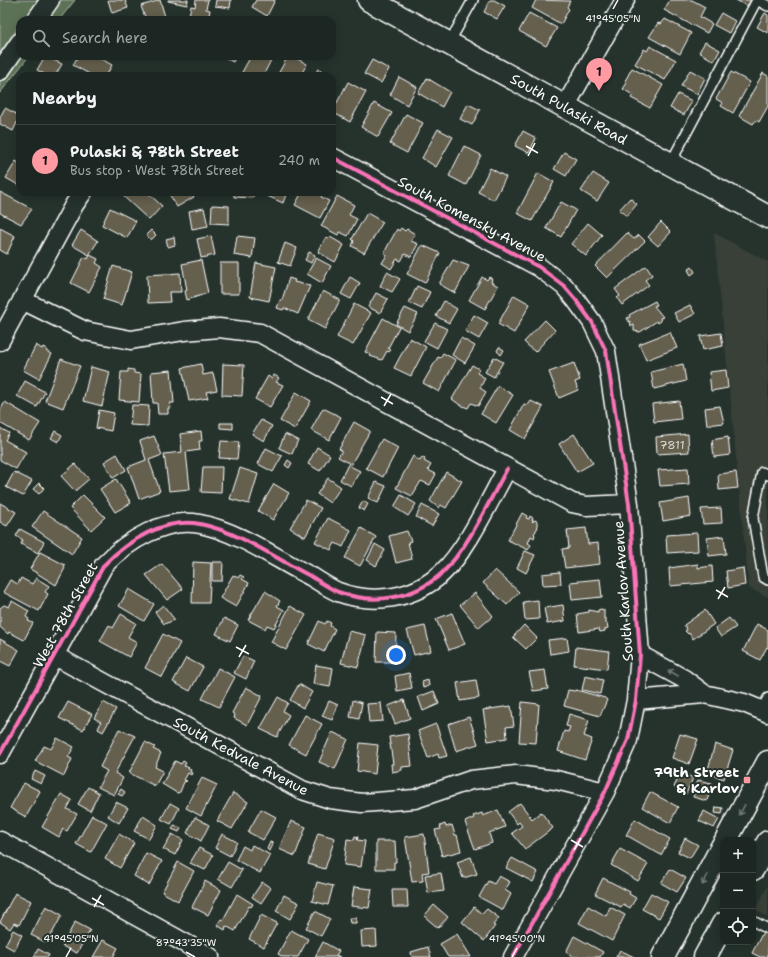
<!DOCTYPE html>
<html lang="en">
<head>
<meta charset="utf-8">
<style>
	body { margin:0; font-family:"Shantell Sans",sans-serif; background:#29322f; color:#f1f3f6 }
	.controls { position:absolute; right:12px; bottom:12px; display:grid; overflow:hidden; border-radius:8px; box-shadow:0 2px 10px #0003 }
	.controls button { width:36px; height:36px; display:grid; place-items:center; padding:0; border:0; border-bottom:1px solid #3a4340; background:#1c2622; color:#f1f3f6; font:20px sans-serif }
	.you { position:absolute; left:396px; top:655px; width:14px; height:14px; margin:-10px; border:3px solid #fff; border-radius:50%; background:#1a73e8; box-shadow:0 0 0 6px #1a73e833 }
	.badge { display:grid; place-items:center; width:26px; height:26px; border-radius:50%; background:#ff9aa2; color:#111; font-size:13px; font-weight:700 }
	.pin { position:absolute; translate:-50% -33px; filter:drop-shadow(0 1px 2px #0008) }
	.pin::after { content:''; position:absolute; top:21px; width:14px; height:12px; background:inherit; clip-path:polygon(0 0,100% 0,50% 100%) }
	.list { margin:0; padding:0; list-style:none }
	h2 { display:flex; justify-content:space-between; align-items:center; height:52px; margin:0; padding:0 16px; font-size:17px }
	h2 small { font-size:13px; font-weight:400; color:#a0a5a5 }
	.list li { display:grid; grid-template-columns:26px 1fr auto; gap:12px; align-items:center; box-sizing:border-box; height:72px; padding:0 16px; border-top:1px solid #3a4340 }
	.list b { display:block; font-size:15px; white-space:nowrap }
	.list p { margin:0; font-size:13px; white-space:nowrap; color:#a0a5a5 }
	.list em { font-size:13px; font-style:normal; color:#a0a5a5 }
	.icon { flex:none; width:22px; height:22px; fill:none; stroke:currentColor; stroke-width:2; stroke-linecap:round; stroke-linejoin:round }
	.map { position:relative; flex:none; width:768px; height:957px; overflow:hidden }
	.search { position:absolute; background:#1c2622; box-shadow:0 2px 10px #0003; left:16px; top:16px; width:320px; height:44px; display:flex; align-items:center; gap:10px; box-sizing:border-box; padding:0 14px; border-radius:12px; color:#a0a5a5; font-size:15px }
	.panel { position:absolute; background:#1c2622; box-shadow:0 2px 10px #0003; left:16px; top:72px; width:320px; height:124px; border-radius:12px }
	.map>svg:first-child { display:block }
</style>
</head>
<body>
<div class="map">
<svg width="768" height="957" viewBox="0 0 768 957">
	<rect width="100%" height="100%" fill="#26332d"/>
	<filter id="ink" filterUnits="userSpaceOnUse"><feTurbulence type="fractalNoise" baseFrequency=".025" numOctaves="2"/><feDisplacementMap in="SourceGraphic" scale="8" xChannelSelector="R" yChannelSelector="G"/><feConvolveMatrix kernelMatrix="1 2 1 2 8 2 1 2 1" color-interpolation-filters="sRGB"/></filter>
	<g filter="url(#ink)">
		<path fill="#394037" d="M714,233l54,29v335l-19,-9z
			M768,886v31l-13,-7z"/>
		<path fill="#5c7256" stroke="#aeb8aa" d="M0,0h38l-14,20h-4v5l-20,28z
			M60,0h15l-16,20h-14z
			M20,55l9,1 -29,37v-10z"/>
		<path fill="#655e4e" stroke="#fff" d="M108,0h17l3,8 -16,5z
			M160,0l6,20h-20l-5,-14z
			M168,0h20l-1,5 -19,-4z
			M196,0h12l-2,9 4,1 -2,10h-20l3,-14 4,1z
			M216,0h15l-1,8 -15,-2z
			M256,0h19l-8,16 -15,-9z
			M490,0h4l11,6 -8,13 -13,-7z
			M536,0l34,1 -3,6 2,2 -8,15 -29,-16z
			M670,0h22l13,7 -5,10 12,7 -5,9 -43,-23z
			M736,0h15l-4,6z
			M529,13l28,15 -11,18 -27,-15z
			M721,13l14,8 -6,12 -15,-8z
			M765,13l3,2v18l-11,-6z
			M665,19l26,14 -11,21 -31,-17 9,-14 3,1z
			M705,42l15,8 -6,11 -15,-9z
			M650,46l26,14 -11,20 -30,-16 9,-15 3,2z
			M45,56l17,8 -7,12h-7l-11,-6z
			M78,56h18l16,9 -6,11h-13l-20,-11z
			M222,56h14l-3,6z
			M251,56h17l4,2 -9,18h-17l-5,-2z
			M288,56h4l15,8 -7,12h-23z
			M372,60l17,9 -8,14 -17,-9z
			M632,68l31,17 -13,23 -19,-10 2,-3 -10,-6 4,-6 -2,-2z
			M318,69l13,7h-17z
			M690,70l15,8 -8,16 -16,-8z
			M731,72l19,10 -17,31 -12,-7 2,-3 -7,-4z
			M763,73l5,3v30l-9,16 -3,-2 -3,4 -14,-8z
			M399,77l18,10 -10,18 -17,-10z
			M427,78l23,14 -8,15 -24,-14z
			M348,82l18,10 -16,30 -18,-10z
			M678,94l14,7 -8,14 -14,-7z
			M374,103l18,10 -14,24 -17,-10z
			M468,104l12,6 -8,15 -12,-6z
			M5,108l15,8 -7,15 -13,-7v-7z
			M406,114l17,9 -16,30 -17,-9z
			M438,129l15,8 -17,30 -14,-9z
			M523,131l13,7 -7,15 -14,-7z
			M464,146l17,9 -15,30 -17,-9z
			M564,152l12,7 -10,17 -12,-7z
			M16,161l4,3v22l-14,-8z
			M490,168l16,9 -12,23 -16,-8z
			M538,173l16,9 -22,39 -15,-8z
			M593,173l16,10 -12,18 -16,-10z
			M0,192l32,17 -11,15 -21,-11z
			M129,192h18l15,14 -13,14 -25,-23z
			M168,192h23l3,5 -17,10z
			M234,192h19v6l-19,-1z
			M266,192h21l-4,11 -18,-8z
			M302,192h22l-3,5 8,4 -9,17 -25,-13z
			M337,196l17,9 -5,10 8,4 -9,17 -8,-4 -2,3 -17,-9z
			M630,198l7,6 -10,12 -8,-6z
			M561,202l15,8 -15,27 -15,-9z
			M212,205l17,1v18l-18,-1z
			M110,208l26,13 -9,17 -25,-13z
			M204,208l4,18 -16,3 -3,-18z
			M367,213l16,9 -19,31 -12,-7 2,-5 -2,-2z
			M661,222l10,10 -13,14 -10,-9z
			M588,223l14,12 -16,21 -15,-12z
			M0,228l15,8 -8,18 -7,-4z
			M401,228l4,3 2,-2 8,5 -4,7 7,3 -7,13 -6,-3 -4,7 -4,-2 -6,10 -9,-6 5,-8 -3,-2 13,-24 2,2z
			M81,230l17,11 -9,14 -17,-10z
			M151,230l5,5 -5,5 -5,-5z
			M627,233l7,6 5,-4 6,6 -38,37 -12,-12z
			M211,236l4,19 -14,3 -4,-19z
			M237,236l18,2 -3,20 -18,-3z
			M174,237l1,8 -7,2 -2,-8z
			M326,237l3,1 1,-1 14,8 -9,17 -17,-10z
			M285,243l12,5 -7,18 -12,-4z
			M422,245l18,8 -15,30 -18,-9z
			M309,252l6,3 -4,8 -6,-3z
			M90,255l8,4 -2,4 6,4 -13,25 -18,-9 13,-26 4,2z
			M316,258l15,8 -9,17 -15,-9z
			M201,260l7,33 -21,7 -2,-9 2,-1 -5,-26z
			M453,260l16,6 -14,27 -16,-9z
			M220,263h19v31h-19z
			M256,263l20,4 -7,34 -19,-4z
			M113,266l19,6 -10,33 -19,-6z
			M646,266l6,9 -7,5 4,5 -27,20 -5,-7 3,-2 -5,-7z
			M692,267l3,5 -4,3 -3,-5z
			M387,272l13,7 -8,13 -12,-6z
			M180,273l1,19h-12l1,10 -22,1 -1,-28z
			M350,277l10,6 -9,16 -10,-5z
			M482,277l5,3 2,-3 3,2 -1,3 7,4 -13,23 -16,-9z
			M289,278l6,2 -1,2 16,4 -12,28 -14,-6 -1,2 -6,-2 3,-8h2z
			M417,286l13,6 -8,17 -13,-6z
			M323,291l17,9 -15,29 -17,-9z
			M376,293l12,6 -8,14 -12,-6z
			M514,295l16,9 -16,29 -16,-9z
			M444,301l13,8 -8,14 -13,-7z
			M655,301l2,4 -3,1 9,11 -3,1 1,3 -3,2 -1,-2 -17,11 -6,-1v-6l-3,1 -1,-5 -1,1 -2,-4 3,-1 -1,-2z
			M354,304l17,9 -18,32 -16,-8z
			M690,305l5,9 -16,8 -5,-9z
			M405,308l13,6 -10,17 -12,-7z
			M474,315l14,8 -9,16 -14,-8z
			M383,318l16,9 -11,21 3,2 -2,2 -2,-1 -5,9 -12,-4 1,-1 -6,-3z
			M545,320l10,10 -20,22 -11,-10z
			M435,323l12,6 -10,19 -13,-7z
			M670,332l7,16 -31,12 -7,-16z
			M721,333l2,13 -20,4 -3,-14z
			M410,338l16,9 -15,29 -17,-8z
			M461,338l14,8 -10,17 -13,-8z
			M36,345l6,4 1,-2 4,2 -1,2 6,3 -13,25 -16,-9z
			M499,347l5,3 -3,5 -4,-4z
			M443,353l13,7 -17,32 -16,-9 15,-26 2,1z
			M494,357l9,5 -9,15 -9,-5z
			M61,359l19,7 -17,42 -18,-7z
			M574,363l6,17 -5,2 3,8 -19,8 -10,-26z
			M201,364l2,11 10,-2 4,17 -11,2 2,6 -19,3 -7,-33z
			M223,364l21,1 -2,31 -20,-1z
			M683,364l3,17 -32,8 -3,-17z
			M472,365l7,4 -2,4 8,5 -5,10 6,4 -8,14 -7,-3 -3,5 -8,-3 -8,-6z
			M91,367l19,5 -8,34 -19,-5z
			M128,369l6,1v3l7,1 -2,28 -20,-2 2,-28h7z
			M171,370l3,33h-4l1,5h-3v6h-10l-1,-11h-4l-2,-31z
			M726,370l2,18 -17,3 -2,-19z
			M274,375l5,3 -3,4 7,3 -13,22 -15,-8 13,-23 4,3z
			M25,381l20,11 -8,15 -20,-11z
			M498,386l15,9 -17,28 -15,-9z
			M296,392l15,9 -16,28 -15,-8z
			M531,401l12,6 -18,32 -15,-9 14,-26 4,1z
			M679,401l2,18 -27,3 -2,-18z
			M5,402l35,21 -11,17 -29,-17v-12z
			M132,405l17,1 -1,20 -18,-1z
			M720,406l4,17 -17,2 -2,-17z
			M323,408l18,9 -12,23 -18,-10z
			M99,410l15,3 -3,18 -15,-3z
			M261,420l11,6 -8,15 -12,-7z
			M354,422l16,9 -20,35 10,5 -9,15 -11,-6 9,-17 -11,-6 4,-6 -3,-2z
			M220,423h13v6l-13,-1z
			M0,428l9,5 -4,7 21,12 -10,17 -16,-9z
			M55,431l7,4 -4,7 -7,-4z
			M201,431l1,10h-3l1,9 -14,2 4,37 -21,2 -5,-37 18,-2 -2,-18z
			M285,434l13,6 -6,14 -13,-6z
			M574,434l19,29 -16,9 -18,-28z
			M688,434l1,18 -32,2 -1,-17z
			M154,436l8,19 -13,5 11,31 -21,8 -11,-32 18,-7 -6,-19z
			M728,437l2,18 -16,2 -2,-17z
			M382,439l16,9 -15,29 -17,-9z
			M221,441l18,1 -2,17 -18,-1z
			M317,447l13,8 -10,16 -12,-7z
			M266,448l16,8 -9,16 -15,-8z
			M117,454l9,16 -13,8 -9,-16z
			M413,456l7,5 2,-4 3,2 -1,2 7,4 -3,5 8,4 -6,11 -9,-4 -9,15 -16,-8z
			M288,460l4,3 -3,5 -4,-3z
			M75,464l14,15 -14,12 -14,-15z
			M203,467h19l-1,26 -20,-1z
			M240,468l18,6 -9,30 -19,-5z
			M688,468l1,16 -29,2 -2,-16z
			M14,472l18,9 -9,15 -17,-9z
			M446,472l16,9 -16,27 -5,-3 -2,3 -9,-7z
			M736,472l2,16 -19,2 -1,-16z
			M328,478l13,9 -11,16 -13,-9z
			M116,479l15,24 -16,9 -15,-23z
			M376,482l10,4 -8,17 -10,-5z
			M39,483l5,5 -5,6 -6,-5z
			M274,484l15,9 -16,27 -15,-9z
			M83,495l22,22 -14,13 -21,-22z
			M401,495l15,9 -8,12 -14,-9z
			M689,498l2,18 -28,5 -3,-18z
			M306,500l15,8 -16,29 -15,-9z
			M363,501l5,3 -4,7 -5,-3z
			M0,503l16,9 -9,14 -7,-4z
			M422,505l17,9 -7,12 -16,-9z
			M721,508l1,15 -19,1 -2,-15z
			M43,511l39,26 -10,17 -40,-27z
			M522,513l5,3 -1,2 3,1 1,-3 3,2 -1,3 1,1 1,-2 3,1v5l1,1 -4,7 1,1 -1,3 -3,-2 -3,7 3,2 -3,5 -20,-10z
			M328,518l23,12 -8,17 -8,-4 -4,7 -16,-8z
			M361,528l15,9 -16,29 -15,-8z
			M586,528l2,16 10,-1 2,21 -35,4 -3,-19 7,-1 -2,-18z
			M20,529l24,13 -6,11 -17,-9 2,-4 -7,-4z
			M407,531l4,10 -3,1 4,17 -16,4 -7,-27z
			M697,533l1,18 -31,2 -1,-18z
			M724,536l2,18 -17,2 -2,-18z
			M375,544l10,6 -9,16 -9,-6z
			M525,551l10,4 -9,18 -9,-5z
			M40,552l25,13 -1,2 1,1 -9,17 -26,-16z
			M193,562l18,1 -2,40h-17z
			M212,562h11l-1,19h-10z
			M162,564l21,25 -16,11 -21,-25z
			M698,564v4l14,-2 1,16 -43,4 -1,-18z
			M743,568l2,17 -17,3 -2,-17z
			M495,570l24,22 -12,13 -24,-22z
			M560,572l1,12 -18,1 -1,-11z
			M233,575l5,3 2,-3 4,2 -2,2 7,4 -13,24 -16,-9z
			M21,578l11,6 4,-6 13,8 -4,6 3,2 -9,17 -36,-19 7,-12 8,4z
			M600,579l2,18 -30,3 -2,-18z
			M129,589l25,15 -10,17 -25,-15z
			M265,591l15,10 -3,5 7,4 -10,18 -7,-3 -2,4 -17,-9z
			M475,593l18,23 -14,12 -19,-23z
			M538,600l1,19 -14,1 -2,-18z
			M12,601l17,10 -3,6 3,2 -1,2 5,2 -9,17 -15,-8 -1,2 -8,-7v-19l4,-3 5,2z
			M163,605l12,15 -11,4 -9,-12z
			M563,605l2,16 -18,3 -3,-16z
			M290,606l16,9 -20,35 -15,-8z
			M601,609l3,1v9l2,-1v4h-1l2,1 1,5 -3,1v2l-5,1 -1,-3 -20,3 -2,-18 12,-2v-2l9,2v-2z
			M705,610l9,14 -21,15 -4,-6 -1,1 -3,-3 2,-1 -3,-5z
			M452,613l13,31 -16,6 -13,-31z
			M121,614l15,9 -8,14 9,5 -8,15 -29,-16 9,-16 4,3z
			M224,618l14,7 -8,16 -14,-7z
			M729,618l7,9 -15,10 -6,-9z
			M319,621l6,3 2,-3 4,2 -1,3 5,3 -11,23 -16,-8z
			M757,624l11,6v18l-1,-1 -7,13 -17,-9z
			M524,625l13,13 -11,11 -13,-12z
			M425,626l6,25 -17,4 -7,-25z
			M349,631l17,4 -8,32 -17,-4z
			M377,632l19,1 -1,29h-19z
			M163,634l17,9 -18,34 -17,-9z
			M567,638l2,13 -19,3 -2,-14z
			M0,639l19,11 -9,16 -10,-5z
			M576,647l33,4 -2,18 -33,-4z
			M243,656l11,5 -8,18 -12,-6z
			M186,658l17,9 -13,24 -17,-9z
			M316,665l17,3 -3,19 -17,-3z
			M218,668l17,9 -16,30 -17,-8z
			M545,670l3,19 -15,2 -4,-19z
			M409,673l3,15 -15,3 -2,-15z
			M585,676l18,4 -3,14 -18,-4z
			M428,680l1,6 -6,2 -1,-6z
			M476,680l3,18 -19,3 -3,-18z
			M299,684l13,8 -9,16 -13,-8z
			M246,687l16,9 -15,29 -13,-7 1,-3 -3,-2z
			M568,690l7,1 1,-1 29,8 2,2 -7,16 -36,-10z
			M434,691l5,13 -16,7 -5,-14z
			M278,697l10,6 -5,8 6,4 -12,22 -17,-8z
			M353,700l9,3 -3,16 -9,-2z
			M404,700l6,18 -15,6 -7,-18z
			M329,701l9,4 -6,15 -10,-4z
			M68,702l24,12 -9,16 -24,-12z
			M103,702l13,7 -13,23 -5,-3 3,-7 -7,-4z
			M522,702l17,2 -3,39 -17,-1z
			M381,703l2,18 -14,1 -2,-18z
			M511,706l3,20 -8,1 1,11 -19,3 -5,-31z
			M569,714l20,6 -5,16 8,3 -7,21 -27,-9 6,-20 4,1 2,-5 -4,-1z
			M305,715l17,9 -16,30 -17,-9z
			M469,717l9,27 -22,7 -8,-27z
			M436,724l11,32 -8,2 -1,-4 -10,4 -10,-27z
			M119,729l16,7 -20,37 8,5 -9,17 -16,-8 9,-16 -7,-4z
			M332,732l16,7 -13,30 -16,-7z
			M408,734l4,32 -10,1v3l-10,2 -1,-8h2l-4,-27z
			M680,734l18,5 -9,25 -17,-6z
			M57,738l17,9 -6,10 4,2 -8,17 -29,-15 9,-15 7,3z
			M145,742l10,5 -2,2 8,4 -6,14 8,4 -8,15 -26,-13z
			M360,743l18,2 -3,29 -18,-3z
			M715,744l18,6 -9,29 -17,-6z
			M175,761l6,3 2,-3 3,2 -2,3 5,1 -1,1 3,2 -1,2 2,1 -1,2 -3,-2 -4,7 3,1 -3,1 -4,10 -3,1 -15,-9z
			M35,771l10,5 -4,8 -10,-5z
			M681,772l12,6 -7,16 -12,-7z
			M202,778l15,7 -16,31 -15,-8z
			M698,780l14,3 -5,18 -14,-4z
			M24,783l16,8 -14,26 -16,-9z
			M88,787l11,6 -9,18 -12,-7z
			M121,789l4,3 -3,4 -4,-2z
			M650,792l28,15 -8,16 -28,-16z
			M233,793l15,9 -16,27 -15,-8z
			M61,794l11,6 -5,9 10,5 -10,17 -4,-2 -4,8 -17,-10z
			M116,802l12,6 -9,15 -11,-7z
			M170,803l9,5 -8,16 -10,-5z
			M520,803l12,16 9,-7 12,16 -28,21 -13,-16 10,-7 -3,-4 -2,2 -9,-12z
			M716,807l7,1 -1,6 -7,-1z
			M261,809l15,8 -13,23 -15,-8z
			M498,810l7,17 -16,6 3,10 -17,6 -10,-27 9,-4 -1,-2 9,-3 1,3z
			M704,811l15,8 -5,9 -15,-7z
			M92,815l15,8 -16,29 -15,-8z
			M143,816l14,9 -8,14 -15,-8z
			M195,817l14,8 -8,16 -14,-8z
			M635,819l35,20 -9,16 -35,-20z
			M291,821l15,6 -11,29 -16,-7z
			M445,824l1,3 6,-2 3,10h2l4,16 -19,5 -7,-26 6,-1 -1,-3z
			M174,825l7,3 -2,4 -7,-3z
			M318,833l17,5 -10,31 -17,-5z
			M119,834l15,9 -14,25 -15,-9z
			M172,834l11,6 -8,15 -12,-6z
			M222,834l15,8 -7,14 -15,-8z
			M424,834l5,38 -7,1 1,8 -11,1 -7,-45z
			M355,836l3,1 -1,3 8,1 -4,26 -17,-2 3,-26 7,1z
			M685,838l13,7 -8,13 -12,-6z
			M376,841h19l1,21h-2v7h-18z
			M270,842l3,1 -4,8 -2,-2z
			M252,845l18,10 -10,18 -24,-13 7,-14 7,4z
			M199,848l14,7 -8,15 -15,-7z
			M620,849l28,15 -10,17 -27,-16z
			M146,853l16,8 -13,24 -15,-9z
			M471,857l6,17 -14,4 -6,-16z
			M512,858l26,14 -5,10 -27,-14z
			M178,862l16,9 -16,30 -16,-9z
			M228,862l14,8 -10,17 -14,-8z
			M670,869l16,9 -9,14 -16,-9z
			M441,873l3,18 -16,2 -3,-18z
			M499,876l11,6 -5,8 6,4 -8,16 -24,-13 9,-16 6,3z
			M603,878l27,14 -1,2 7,4 -6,10 -7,-4 -2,3 -26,-13z
			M205,881l16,9 -13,25 -16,-8z
			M262,882l9,6 -10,15 -9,-6z
			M317,882l16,4 -5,19 -16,-4z
			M354,887l18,2 -3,19 -18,-2z
			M392,889h15l1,18h-15z
			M15,893l16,8 -12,24 -5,-2 -4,6 -10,-7z
			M651,893l17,9 -9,16 -17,-9z
			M237,894l16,10 -2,3 -2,-1 -14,25 -9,-5 -1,4 -8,-5 4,-6 2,1z
			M284,895l15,8 -9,16 -14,-8z
			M434,905l14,12 -10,11 -14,-12z
			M46,906l16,9 -15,28 -16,-8z
			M588,906l18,10 4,-9 15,8 -13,26 -33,-18z
			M474,907l8,7 5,-5 12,9 -6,7 2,1 -11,15 -22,-19z
			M315,911l15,8 -9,17 -15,-8z
			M261,915l16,8 -13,24 -15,-8z
			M349,918h7v5h-6z
			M75,922l15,8 -13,23 -15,-7z
			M13,930l9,5 -8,15 -9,-5z
			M291,930l17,9 -10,18h-15l-5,-3z
			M376,930l1,16 -15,1 -1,-16z
			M763,932l5,2v23h-8l-8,-4z
			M457,934l14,23h-23l-8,-13z
			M574,936l29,16 -3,5h-26l-8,-5z
			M103,940l15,8 -5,9h-20z
			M323,942l16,9 -3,4 4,2h-25z
			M428,947l3,10h-19l-1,-5z
			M38,949l11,6 -1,2h-14z
			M620,950l14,7h-18z"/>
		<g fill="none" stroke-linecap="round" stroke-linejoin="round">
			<defs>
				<path id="service" d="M757,0l11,6
					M449,43l24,-43
					M670,164l87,-164
					M768,475l-6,-3 -9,46 10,59 5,3
					M761,710l7,-12
					M753,921l15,8"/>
				<path id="minor" d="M36,20l14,-20
					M0,71l20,-29
					M565,107l60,-107
					M332,157l207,110 25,19 12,14 16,22 14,29 23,153 11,151 -4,45 -8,40 -23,52 -92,165
					M22,300l63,31 46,9 53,-9 35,-3 41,5 312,170 14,3 43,-2
					M0,341l74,-136 9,-13
					M640,655l44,24 20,15
					M55,656l247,134 28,9 32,4 53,-4 56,-19 45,-5 40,5 49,12
					M636,700l68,-6 40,9 24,10
					M0,754l104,-189c23,-24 61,-48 96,-41 40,8 76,35 112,53 8,5 17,11 26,15 36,13 76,7 104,-19 25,-23 48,-74 65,-104
					M0,841l210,116"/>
				<path id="secondary" d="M369,0l399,217
					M726,840l42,-78
					M753,869l15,-27
					M663,957l60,-112
					M705,957l18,-33"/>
			</defs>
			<use href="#service" stroke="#fff" stroke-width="12"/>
			<use href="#minor" stroke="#fff" stroke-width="21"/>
			<use href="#secondary" stroke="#fff" stroke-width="25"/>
			<use href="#service" stroke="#26332d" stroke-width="9"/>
			<use href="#minor" stroke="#26332d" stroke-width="18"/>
			<use href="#secondary" stroke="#26332d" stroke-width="22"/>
			<defs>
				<path id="cycleway" d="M332,157l207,110 25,19 12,14 16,22 14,29 23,153 11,151 -4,45 -8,40 -23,52 -92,165
					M0,754l104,-189c23,-24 61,-48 96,-41 40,8 76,35 112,53 8,5 17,11 26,15 36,13 76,7 104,-19 25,-23 48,-74 65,-104"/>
			</defs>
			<use href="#cycleway" stroke="#26332d" stroke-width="6"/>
			<use href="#cycleway" stroke="#fb73b8" stroke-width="4"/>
		</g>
		<defs><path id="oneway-shaft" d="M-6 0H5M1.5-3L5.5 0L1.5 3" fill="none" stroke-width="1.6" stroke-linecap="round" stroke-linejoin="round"/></defs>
		<g stroke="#727a76">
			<use href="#oneway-shaft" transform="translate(673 673) rotate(-150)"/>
			<use href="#oneway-shaft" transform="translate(742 810) rotate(118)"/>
			<use href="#oneway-shaft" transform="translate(705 880) rotate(118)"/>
		</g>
	</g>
	<path fill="none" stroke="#fff" stroke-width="1.5" d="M613,9l5,-9M526,146l12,7M528,156l7,-13M381,397l12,7M384,406l7,-12M716,590l12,7M718,599l7,-12M236,647l13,7M239,657l7,-12M571,840l12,7M574,850l7,-12M92,898l12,7M94,907l7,-12M186,952l9,5M66,957l5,-9M512,957l5,-9"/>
	<rect fill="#ff9aa2" stroke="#26332d" stroke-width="1.5" x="743" y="776" width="8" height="8" rx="2"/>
	<g text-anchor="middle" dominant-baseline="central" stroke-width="4" stroke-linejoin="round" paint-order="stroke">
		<g font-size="12" fill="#d8d7d3">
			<text x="672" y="445">7811</text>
		</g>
		<g font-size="14" fill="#fff" stroke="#26332d">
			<text transform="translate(569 109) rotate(29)">South Pulaski Road</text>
			<text transform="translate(472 219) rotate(28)">South Komensky Avenue</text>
			<text transform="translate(623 591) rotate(-94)">South Karlov Avenue</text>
			<text transform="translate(65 615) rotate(-61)">West 78th Street</text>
			<text transform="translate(241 756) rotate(28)">South Kedvale Avenue</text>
		</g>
		<g font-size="14" font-weight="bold" fill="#fff" stroke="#26332d" text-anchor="end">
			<text x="739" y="772">79th Street<tspan x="739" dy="16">&amp; Karlov</tspan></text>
		</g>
	</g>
	<g font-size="10" text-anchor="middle" fill="#fff" stroke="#26332d" stroke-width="4" stroke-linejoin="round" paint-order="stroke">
		<text x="613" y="22">41°45'05"N</text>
		<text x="71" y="942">41°45'05"N</text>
		<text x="517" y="942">41°45'00"N</text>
		<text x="186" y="946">87°43'35"W</text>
	</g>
</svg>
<div class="controls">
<button>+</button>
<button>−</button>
<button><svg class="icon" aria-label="locate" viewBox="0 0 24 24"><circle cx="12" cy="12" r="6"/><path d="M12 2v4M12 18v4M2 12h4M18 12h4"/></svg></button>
</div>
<div class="you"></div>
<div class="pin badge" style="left:599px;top:91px">1</div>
<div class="search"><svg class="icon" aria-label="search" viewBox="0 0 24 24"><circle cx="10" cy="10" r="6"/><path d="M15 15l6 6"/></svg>Search here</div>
<section class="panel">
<h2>Nearby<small></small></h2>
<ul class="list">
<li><span class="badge">1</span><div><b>Pulaski &amp; 78th Street</b><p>Bus stop · West 78th Street</p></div><em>240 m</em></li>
</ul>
</section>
</div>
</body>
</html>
